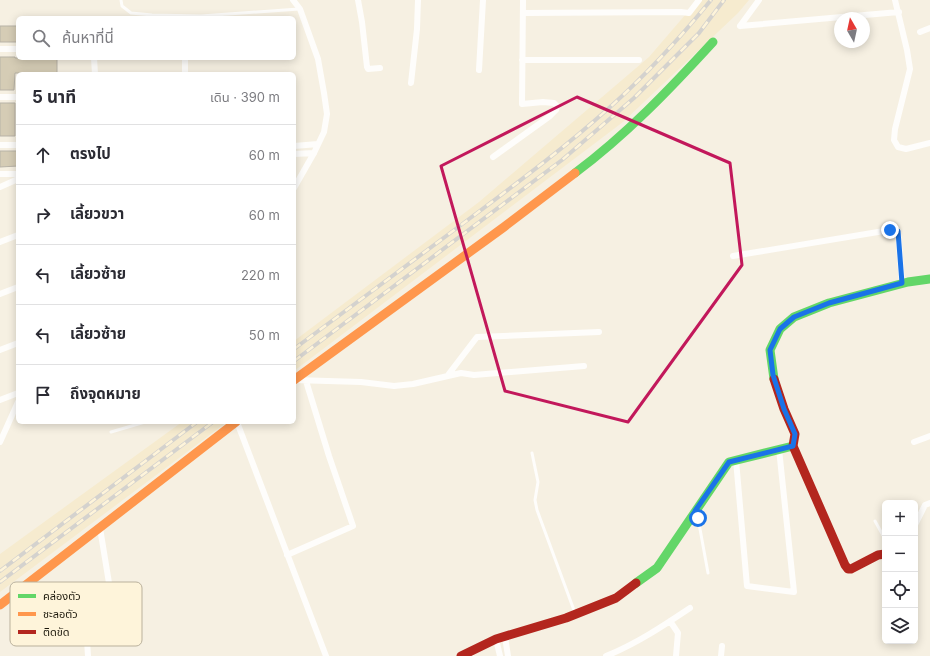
<!DOCTYPE html>
<html lang="th">
<head>
<meta charset="utf-8">
<style>
	body { margin:0; font-family:Inter,"Noto Sans Thai",sans-serif; background:#f7f7f7; color:#2b2b33 }
	.controls { position:absolute; right:12px; bottom:12px; display:grid; overflow:hidden; border-radius:6px; box-shadow:0 2px 10px #0003 }
	.controls button { width:36px; height:36px; display:grid; place-items:center; padding:0; border:0; border-bottom:1px solid #e1e1e2; background:#fff; color:#2b2b33; font:20px sans-serif }
	.compass { position:absolute; left:834px; top:12px; width:36px; height:36px; border-radius:50%; background:#fff; box-shadow:0 2px 10px #0003; rotate:351deg }
	.stop { position:absolute; width:12px; height:12px; margin:-9px; border:3px solid #1a73e8; border-radius:50%; background:#fff }
	.stop.end { background:#1a73e8; border-color:#fff; box-shadow:0 1px 4px #0008 }
	.list { margin:0; padding:0; list-style:none }
	h2 { display:flex; justify-content:space-between; align-items:center; height:52px; margin:0; padding:0 16px; font-size:17px }
	h2 small { font-size:13px; font-weight:400; color:#7c7c81 }
	.list li { display:grid; grid-template-columns:26px 1fr auto; gap:12px; align-items:center; box-sizing:border-box; height:60px; padding:0 16px; border-top:1px solid #e1e1e2 }
	.list b { display:block; font-size:15px; white-space:nowrap }
	.list em { font-size:13px; font-style:normal; color:#7c7c81 }
	.icon { flex:none; width:22px; height:22px; fill:none; stroke:currentColor; stroke-width:2; stroke-linecap:round; stroke-linejoin:round }
	.map { position:relative; flex:none; width:930px; height:656px; overflow:hidden }
	.search { position:absolute; background:#fff; box-shadow:0 2px 10px #0003; left:16px; top:16px; width:280px; height:44px; display:flex; align-items:center; gap:10px; box-sizing:border-box; padding:0 14px; border-radius:6px; color:#7c7c81; font-size:15px }
	.panel { position:absolute; background:#fff; box-shadow:0 2px 10px #0003; left:16px; top:72px; width:280px; height:352px; border-radius:6px }
	.map>svg:first-child { display:block }
</style>
</head>
<body>
<div class="map">
<svg width="930" height="656" viewBox="0 0 930 656">
	<rect width="100%" height="100%" fill="#f6f0e2"/>
	<path fill="#f6ebcf" d="M698,0h51l-11,13 -115,109 -329,249v-30l185,-139 170,-145z
		M182,422h45l-227,170v-38z"/>
	<path fill="#d5ccb5" stroke="#b8b3a7" d="M0,26h18v16h-18z
		M0,57h15v1h42v16l-42,-1 -1,17h-14z
		M0,103h15v33h-15z
		M0,151h18v15l-18,1z"/>
	<g fill="none" stroke-linecap="round" stroke-linejoin="round">
		<path stroke="#fefdfb" stroke-width="3" d="M121,0l1,6 9,7 21,2 49,1 98,-7
			M111,432l34,-10
			M532,453l6,29 -3,18 2,10 38,103
			M696,513l2,5 10,55
			M875,521l10,18"/>
		<path stroke="#fefdfb" stroke-width="6" d="M293,0l7,9 18,50 6,34 3,21 -3,18 -10,21 -20,35
			M358,0l4,22 5,45 1,2 12,-1
			M895,0l12,50 3,19 -15,60 -1,11 4,7 8,2 24,-6
			M523,13l158,-1 8,1 10,-13
			M740,26l159,-14
			M740,26l19,-26
			M920,32l10,-4
			M0,49h18
			M94,58l1,16
			M185,58v16
			M522,60h117
			M479,70l4,-70
			M411,83l6,-54 1,-29
			M0,97h18
			M0,145h18
			M294,146l24,-2
			M294,154l20,-1
			M493,157l57,-41 6,-6 1,-4 -3,-3 -11,-1 -21,2 1,-104
			M0,174h18
			M0,187l18,-8
			M0,242l18,-7
			M733,256l157,-26 8,1 4,52
			M0,294l18,-7
			M0,350l18,-7
			M448,375l29,-38 122,-5
			M294,380l67,2 33,4 19,-2 48,-11 13,2 110,-9
			M0,400l18,-7
			M237,422l89,234
			M0,442l18,-40
			M914,442l16,-6
			M736,460l11,126 47,6 -15,-143
			M915,525l10,-20 5,-2
			M287,555l66,-29 -24,-70 -23,-75
			M670,621l8,12 -2,23
			M505,637l3,19
			M496,639l4,17
			M88,656l-4,-62 25,-11 -9,-55
			M606,656c30,-12 57,-30 84,-48
			M721,656l1,-10"/>
		<path stroke="#63d668" stroke-width="9" d="M575,173c51,-38 95,-84 138,-131
			M774,379l-4,-29 10,-21 14,-12 35,-14 79,-21 22,-3
			M636,583l21,-15 72,-106 64,-16"/>
		<path stroke="#ff974d" stroke-width="9" d="M294,380l210,-153 71,-54
			M0,605l236,-183"/>
		<path stroke="#b3261e" stroke-width="9" d="M774,379l10,30 11,25 -2,12 52,119 3,4h3l27,-14 7,-1
			M461,656l35,-17 70,-21 50,-20 20,-15"/>
		<defs>
			<path id="rail" d="M294,349c54,-40 109,-81 163,-121 52,-39 104,-77 152,-120 37,-33 71,-70 102,-108
				M294,361l268,-201 72,-62 65,-65 25,-33
				M0,571l197,-149
				M0,582l213,-160"/>
		</defs>
		<use href="#rail" stroke="#d4d2ce" stroke-width="4"/>
		<use href="#rail" stroke="#fef4da" stroke-width="2.5" stroke-dasharray="8" stroke-linecap="butt"/>
	</g>
	<g fill="none" stroke-linecap="round" stroke-linejoin="round">
		<path stroke="#1a73e8" stroke-width="5" d="M698,518l-3,-7 34,-49 64,-16 2,-12 -11,-25 -11,-34 -3,-25 10,-21 14,-12 35,-14 73,-20 -4,-52 -8,-1"/>
	</g>
	<path fill="none" stroke="#c2185b" stroke-width="3" stroke-linejoin="round" d="M577,97l153,66 12,102 -114,157 -123,-31 -64,-225z"/>
	<rect x="10" y="582" width="132" height="64" rx="6" fill="#fef4da" stroke="#bab19c" stroke-width="1"/>
	<rect x="18" y="594" width="18" height="4" fill="#63d668"/>
	<rect x="18" y="612" width="18" height="4" fill="#ff974d"/>
	<rect x="18" y="630" width="18" height="4" fill="#b3261e"/>
	<g font-size="11" fill="#1a160a">
		<text x="43" y="600">คล่องตัว</text>
		<text x="43" y="618">ชะลอตัว</text>
		<text x="43" y="636">ติดขัด</text>
	</g>
</svg>
<div class="controls">
<button>+</button>
<button>−</button>
<button><svg class="icon" aria-label="locate" viewBox="0 0 24 24"><circle cx="12" cy="12" r="6"/><path d="M12 2v4M12 18v4M2 12h4M18 12h4"/></svg></button>
<button><svg class="icon" aria-label="layers" viewBox="0 0 24 24"><path d="M12 4l9 5-9 5-9-5zM3 14l9 5 9-5"/></svg></button>
</div>
<svg class="compass" viewBox="-18 -18 36 36"><path d="M0-13l5 13h-10z" fill="#e53935"/><path d="M0 13l5-13h-10z" fill="#7c7c81"/></svg>
<div class="stop" style="left:698px;top:518px"></div>
<div class="stop end" style="left:890px;top:230px"></div>
<div class="search"><svg class="icon" aria-label="search" viewBox="0 0 24 24"><circle cx="10" cy="10" r="6"/><path d="M15 15l6 6"/></svg>ค้นหาที่นี่</div>
<section class="panel">
<h2>5 นาที<small>เดิน · 390 m</small></h2>
<ul class="list">
<li><svg class="icon" aria-label="ahead" viewBox="0 0 24 24"><path d="M12 20V5M6 11l6-6 6 6"/></svg><div><b>ตรงไป</b></div><em>60 m</em></li>
<li><svg class="icon" aria-label="right" viewBox="0 0 24 24"><path d="M7 20v-9h11M14 6l5 5-5 5"/></svg><div><b>เลี้ยวขวา</b></div><em>60 m</em></li>
<li><svg class="icon" aria-label="left" viewBox="0 0 24 24"><path d="M17 20v-9H6M10 6l-5 5 5 5"/></svg><div><b>เลี้ยวซ้าย</b></div><em>220 m</em></li>
<li><svg class="icon" aria-label="left" viewBox="0 0 24 24"><path d="M17 20v-9H6M10 6l-5 5 5 5"/></svg><div><b>เลี้ยวซ้าย</b></div><em>50 m</em></li>
<li><svg class="icon" aria-label="arrive" viewBox="0 0 24 24"><path d="M6 21V4h12l-3 4 3 4H6"/></svg><div><b>ถึงจุดหมาย</b></div></li>
</ul>
</section>
</div>
</body>
</html>
